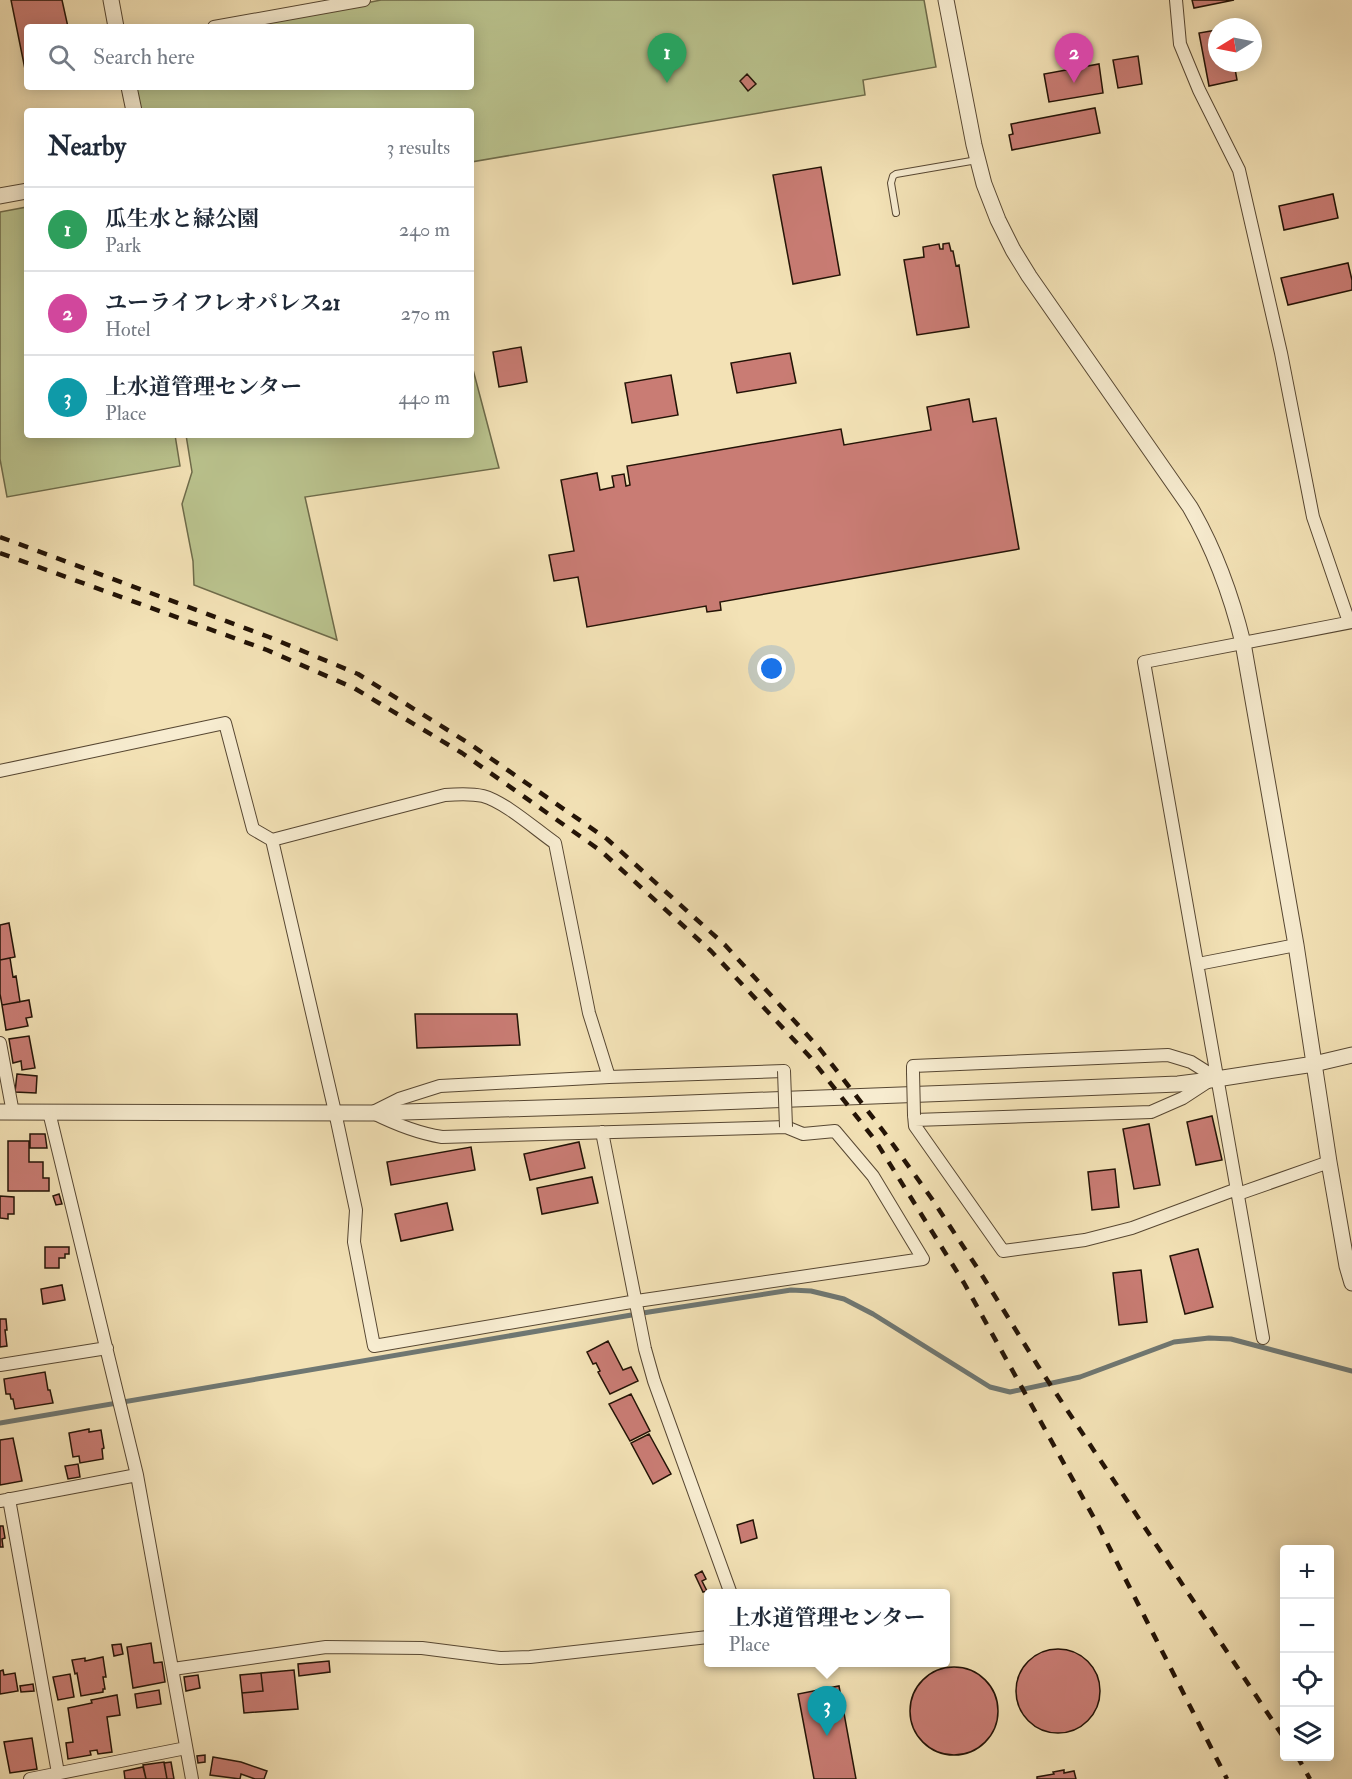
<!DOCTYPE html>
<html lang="en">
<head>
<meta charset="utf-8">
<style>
	body { margin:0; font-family:"IM FELL Double Pica","Noto Serif JP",serif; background:#f2f2f3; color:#1f2937 }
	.controls { position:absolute; right:18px; bottom:18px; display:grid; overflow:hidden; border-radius:6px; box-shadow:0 3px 15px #0003 }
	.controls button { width:54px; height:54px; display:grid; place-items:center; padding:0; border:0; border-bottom:2px solid #e0e1e3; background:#fff; color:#1f2937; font:30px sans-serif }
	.compass { position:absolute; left:1208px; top:18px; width:54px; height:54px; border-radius:50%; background:#fff; box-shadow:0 3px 15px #0003; rotate:260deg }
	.you { position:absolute; left:772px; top:669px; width:21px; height:21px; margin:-15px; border:4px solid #fff; border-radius:50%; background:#1a73e8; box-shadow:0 0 0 9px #1a73e833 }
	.badge { display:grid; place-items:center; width:39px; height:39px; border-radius:50%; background:#d93025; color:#fff; font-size:20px; font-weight:700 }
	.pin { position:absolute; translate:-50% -50px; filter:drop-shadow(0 2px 3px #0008) }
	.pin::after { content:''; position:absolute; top:32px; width:21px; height:18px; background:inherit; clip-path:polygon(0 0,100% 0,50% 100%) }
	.popup { position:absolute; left:704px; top:1589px; width:246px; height:78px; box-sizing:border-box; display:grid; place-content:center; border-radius:6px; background:#fff; filter:drop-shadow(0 2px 4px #0005); font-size:20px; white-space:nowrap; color:#747a83 }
	.popup b { font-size:22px; color:#1f2937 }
	.popup::after { content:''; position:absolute; left:50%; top:100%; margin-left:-12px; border:12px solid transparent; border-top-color:#fff }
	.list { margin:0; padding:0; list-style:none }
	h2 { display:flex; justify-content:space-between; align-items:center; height:78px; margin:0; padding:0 24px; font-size:26px }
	h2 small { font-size:20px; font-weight:400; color:#747a83 }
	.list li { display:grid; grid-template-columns:39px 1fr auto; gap:18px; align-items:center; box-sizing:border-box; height:84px; padding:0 24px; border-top:2px solid #e0e1e3 }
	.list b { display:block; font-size:22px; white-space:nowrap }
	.list p { margin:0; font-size:20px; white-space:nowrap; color:#747a83 }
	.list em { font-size:20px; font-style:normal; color:#747a83 }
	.icon { flex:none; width:33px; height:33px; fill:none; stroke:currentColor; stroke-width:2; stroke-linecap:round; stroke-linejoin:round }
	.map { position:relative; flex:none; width:1352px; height:1779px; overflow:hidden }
	.search { position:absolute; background:#fff; box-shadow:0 3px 15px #0003; left:24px; top:24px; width:450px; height:66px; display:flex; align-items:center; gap:15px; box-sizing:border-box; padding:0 21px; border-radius:6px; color:#747a83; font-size:22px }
	.panel { position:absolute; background:#fff; box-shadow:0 3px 15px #0003; left:24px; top:108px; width:450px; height:330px; border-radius:6px }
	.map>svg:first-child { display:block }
</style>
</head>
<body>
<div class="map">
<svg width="1352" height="1779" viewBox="0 0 1352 1779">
	<rect width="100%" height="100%" fill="#f3e2b6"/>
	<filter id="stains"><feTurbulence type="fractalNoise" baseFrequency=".00333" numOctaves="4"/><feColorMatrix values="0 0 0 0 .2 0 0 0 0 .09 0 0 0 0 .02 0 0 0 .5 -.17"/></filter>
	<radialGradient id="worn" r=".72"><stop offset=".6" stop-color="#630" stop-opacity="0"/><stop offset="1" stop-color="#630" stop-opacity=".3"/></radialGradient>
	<path fill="#bac38e" stroke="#6e6b4a" stroke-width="1.5" d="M381,0h543l12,67 -73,13 2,15 -394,67v-51h-332l-4,-24h336v-60h-227z
		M27,207v228h148l5,31 -173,31 -7,-38v-247z
		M471,362l28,106 -194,29 32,143 -143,-55 -1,-24 -11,-57 10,-32 -6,-37h285z"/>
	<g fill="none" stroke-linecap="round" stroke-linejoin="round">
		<path stroke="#6f7772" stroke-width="5" d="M0,1423l649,-111 142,-22 20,1 33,8 29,15 117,73 20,5 70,-15 94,-35 35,-4 22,1 121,32"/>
	</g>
	<path fill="#c97c74" stroke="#231306" stroke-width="1.5" d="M11,0h51l6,27h-41v52z
		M1192,0h42l-40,8z
		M1217,30v33h17l3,17 -28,6 -10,-53z
		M1138,56l4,28 -24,4 -5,-28z
		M1099,64l4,29 -54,9 -5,-28z
		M747,74l9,10 -8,7 -8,-10z
		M1095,108l5,25 -88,17 -3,-15 4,-1 -2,-10z
		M821,167l19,108 -47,9 -20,-109z
		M1333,194l5,24 -54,12 -5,-24z
		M949,243l2,8h2l3,15 3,-1 10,62 -52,8 -13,-75 20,-3 -1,-10 16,-3 1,5h3v-5z
		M1348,263l4,17v10l-64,15 -7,-27z
		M521,347l6,35 -28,5 -6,-35z
		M790,353l6,30 -59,10 -6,-30z
		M671,375l7,40 -46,8 -7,-40z
		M969,399l4,23 23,-4 23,131 -299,53 1,8 -14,2 -1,-6 -119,21 -9,-50 -24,4 -5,-26 25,-4 -13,-71 36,-7 3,17 14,-3 -2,-11 12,-2 2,12 4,-1 -3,-19 214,-37 3,16 87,-15 -4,-23z
		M9,923l6,34 -15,3v-35z
		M10,958l3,19 3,-1 4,26 -18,3 -2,-11v-34z
		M29,1000l3,17 -6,1 2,8 -22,4 -4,-25z
		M415,1014h102l3,31 -103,3z
		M29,1036l6,32 -13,2 -1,-9 -8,2 -4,-24z
		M17,1074l20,2 -1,17 -21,-1z
		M1212,1116l10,44 -26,5 -9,-43z
		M1149,1124l11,61 -26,4 -11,-60z
		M30,1134h15l2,14h-17z
		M8,1141h21v21h14v16h6v13h-41z
		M579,1142l6,26 -55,12 -6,-26z
		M471,1147l4,23 -84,15 -4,-23z
		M1115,1169l4,38 -27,3 -4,-38z
		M592,1177l6,26 -56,11 -5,-26z
		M59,1194l3,10 -6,1 -3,-9z
		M0,1196l14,1v17h-6v5l-8,-1z
		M447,1203l6,27 -52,11 -6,-27z
		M45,1247h24v7h-4v4h-6v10h-14z
		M1198,1249l15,58 -28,7 -15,-58z
		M1141,1270l6,52 -28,3 -6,-52z
		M62,1285l3,15 -22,4 -2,-15z
		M0,1319h6l1,11h-2l2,16 -7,1z
		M608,1341l15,29 8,-3 7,14 -28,13 -12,-22 2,-1 -4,-8 -3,1 -6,-12z
		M45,1372l3,18h2l3,13 -38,6 -2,-10h-2l-1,-5h-4l-2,-15z
		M631,1394l19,37 -20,10 -21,-37z
		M89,1429v3l12,-2 3,18 -2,1 1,10 -23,4 -1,-7 -6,1 -4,-24z
		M649,1434l22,40 -18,10 -22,-41z
		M13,1438l9,43 -22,4v-45z
		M78,1464l2,13 -12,2 -3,-13z
		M753,1520l4,18 -16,5 -4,-18z
		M0,1526h3l2,12 -3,1 1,8h-3z
		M702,1571l4,8 -4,2 5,10 -4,1 -8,-17z
		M151,1643l3,20 8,-1 3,20 -32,6 -6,-41z
		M121,1644l2,10 -9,2 -2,-11z
		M1016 1691a42 42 0 1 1 84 0a42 42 0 1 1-84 0Z
		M103,1657l3,20h-3l2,12h-2v3l-22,4 -4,-23 -2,1 -3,-14 13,-2v3z
		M329,1661l1,11 -31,4 -1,-12z
		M910 1711a44 44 0 1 1 88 0a44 44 0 1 1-88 0Z
		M3,1670l1,5 11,-2 3,18 -18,3v-23z
		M294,1670l4,39 -54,4 -2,-20 21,-2 -2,-18z
		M261,1673l2,18 -21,2 -2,-18z
		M70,1674l4,23 -16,3 -5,-23z
		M198,1675l2,13 -14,3 -2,-14z
		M33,1684l1,7 -13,1 -1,-6z
		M839,1686l17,93h-42l-16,-85z
		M159,1690l2,14 -24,4 -2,-14z
		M117,1695l3,20 -13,2 5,35 -14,2 -1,-4 -7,1 1,4 -23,4 -2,-16 7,-1 -5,-34 24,-5 -1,-3z
		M32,1738l5,31 -27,4 -6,-31z
		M205,1755v7l-7,1 -1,-7z
		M213,1757l28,5 26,9 -3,8h-9l-14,-5 -1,5 -30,-4z
		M164,1762l3,17h-21l-3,-14z
		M171,1762l3,17h-7l-3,-16z
		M143,1767l3,12h-21l-1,-8z
		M1064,1770v3l10,-2 2,8h-39v-2l17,-3 -1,-2z"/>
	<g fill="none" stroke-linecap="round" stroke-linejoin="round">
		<defs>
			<path id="service" d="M896,213l-5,-30 2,-7 3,-2 81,-14"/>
			<path id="minor" d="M1176,0l4,44 19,46 40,80 42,183 32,164 36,105
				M214,27l150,-27
				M0,771l225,-48 28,106 19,11 63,272 21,98 -2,32 20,104 263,-45 286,-42 -50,-83 -38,-45 -32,3 -17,-7 -344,10c-25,-4 -47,-13 -69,-24
				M272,840l173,-45c12,-1 25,-2 38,1 22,6 52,33 72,47l34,170 20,64
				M1198,964l98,-19
				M0,1043l13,70
				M913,1072v-6l255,-11 23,7 27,17
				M49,1112l88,363 55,304
				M373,1112l26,-13 41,-13 169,-9 175,-6
				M914,1115l1,11 88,125 82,-11 47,-12 105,-39
				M915,1120l236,-8 32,-14 26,-17
				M602,1132l43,217 9,32 77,213
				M1238,1194l91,-32
				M1263,1338l-119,-676 208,-40
				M0,1365l107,-17
				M9,1499l49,274
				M0,1501l137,-26
				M173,1669l153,-22 96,1 78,10 30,-1 178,-20
				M30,1779l156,-31"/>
			<path id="tertiary" d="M111,0l5,27
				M946,0l28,145 10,39 14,36 15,30 16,26 161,231c25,43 41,87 53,136l53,302 33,217 18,104 5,17
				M129,87l5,24
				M0,196l27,-5
				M0,1112l372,1 265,-8 417,-16 124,-5 32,-4 104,-16 38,-9"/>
		</defs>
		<use href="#service" stroke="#574732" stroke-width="8"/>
		<use href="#minor" stroke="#574732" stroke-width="14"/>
		<use href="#tertiary" stroke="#574732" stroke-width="17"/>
		<use href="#service" stroke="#f7ecd0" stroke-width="6"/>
		<use href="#minor" stroke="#f7ecd0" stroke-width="12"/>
		<use href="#tertiary" stroke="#f7ecd0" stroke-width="15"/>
		<path stroke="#231306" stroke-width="4.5" stroke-dasharray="10 10" stroke-linecap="butt" d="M0,537l269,100 89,37 112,70 137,95 118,106 95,104 64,83 48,67 48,73 58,94 246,372
			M0,553l267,97 87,38 108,65 139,98 110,100 99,106 65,83 89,143 135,244 128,252
			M1297,1756l13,23"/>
		<defs>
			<path id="minor-bridge" d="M784,1071l2,56
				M913,1072l1,43"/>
		</defs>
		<use href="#minor-bridge" stroke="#574732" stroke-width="14" stroke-linecap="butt"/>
		<use href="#minor-bridge" stroke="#f7ecd0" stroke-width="12"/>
	</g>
	<rect width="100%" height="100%" filter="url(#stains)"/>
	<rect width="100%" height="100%" fill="url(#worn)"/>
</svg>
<div class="controls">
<button>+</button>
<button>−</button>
<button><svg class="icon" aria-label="locate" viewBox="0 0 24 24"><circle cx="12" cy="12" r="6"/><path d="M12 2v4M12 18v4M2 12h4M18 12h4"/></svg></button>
<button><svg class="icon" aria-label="layers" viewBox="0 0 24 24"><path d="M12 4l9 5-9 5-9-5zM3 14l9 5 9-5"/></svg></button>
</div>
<svg class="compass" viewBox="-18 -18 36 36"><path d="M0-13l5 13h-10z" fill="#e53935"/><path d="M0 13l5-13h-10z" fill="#747a83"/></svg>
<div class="you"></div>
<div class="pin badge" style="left:667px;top:83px;background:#2e9e5b">1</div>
<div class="pin badge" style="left:1074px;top:83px;background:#d1479c">2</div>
<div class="pin badge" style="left:827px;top:1736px;background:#0f9aa8">3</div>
<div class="popup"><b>上水道管理センター</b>Place</div>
<div class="search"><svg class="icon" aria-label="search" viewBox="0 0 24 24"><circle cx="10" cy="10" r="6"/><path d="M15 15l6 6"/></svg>Search here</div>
<section class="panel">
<h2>Nearby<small>3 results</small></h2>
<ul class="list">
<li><span class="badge" style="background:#2e9e5b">1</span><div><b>瓜生水と緑公園</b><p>Park</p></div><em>240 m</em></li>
<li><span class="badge" style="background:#d1479c">2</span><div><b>ユーライフレオパレス21</b><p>Hotel</p></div><em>270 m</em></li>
<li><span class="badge" style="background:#0f9aa8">3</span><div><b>上水道管理センター</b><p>Place</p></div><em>440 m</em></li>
</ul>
</section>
</div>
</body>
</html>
